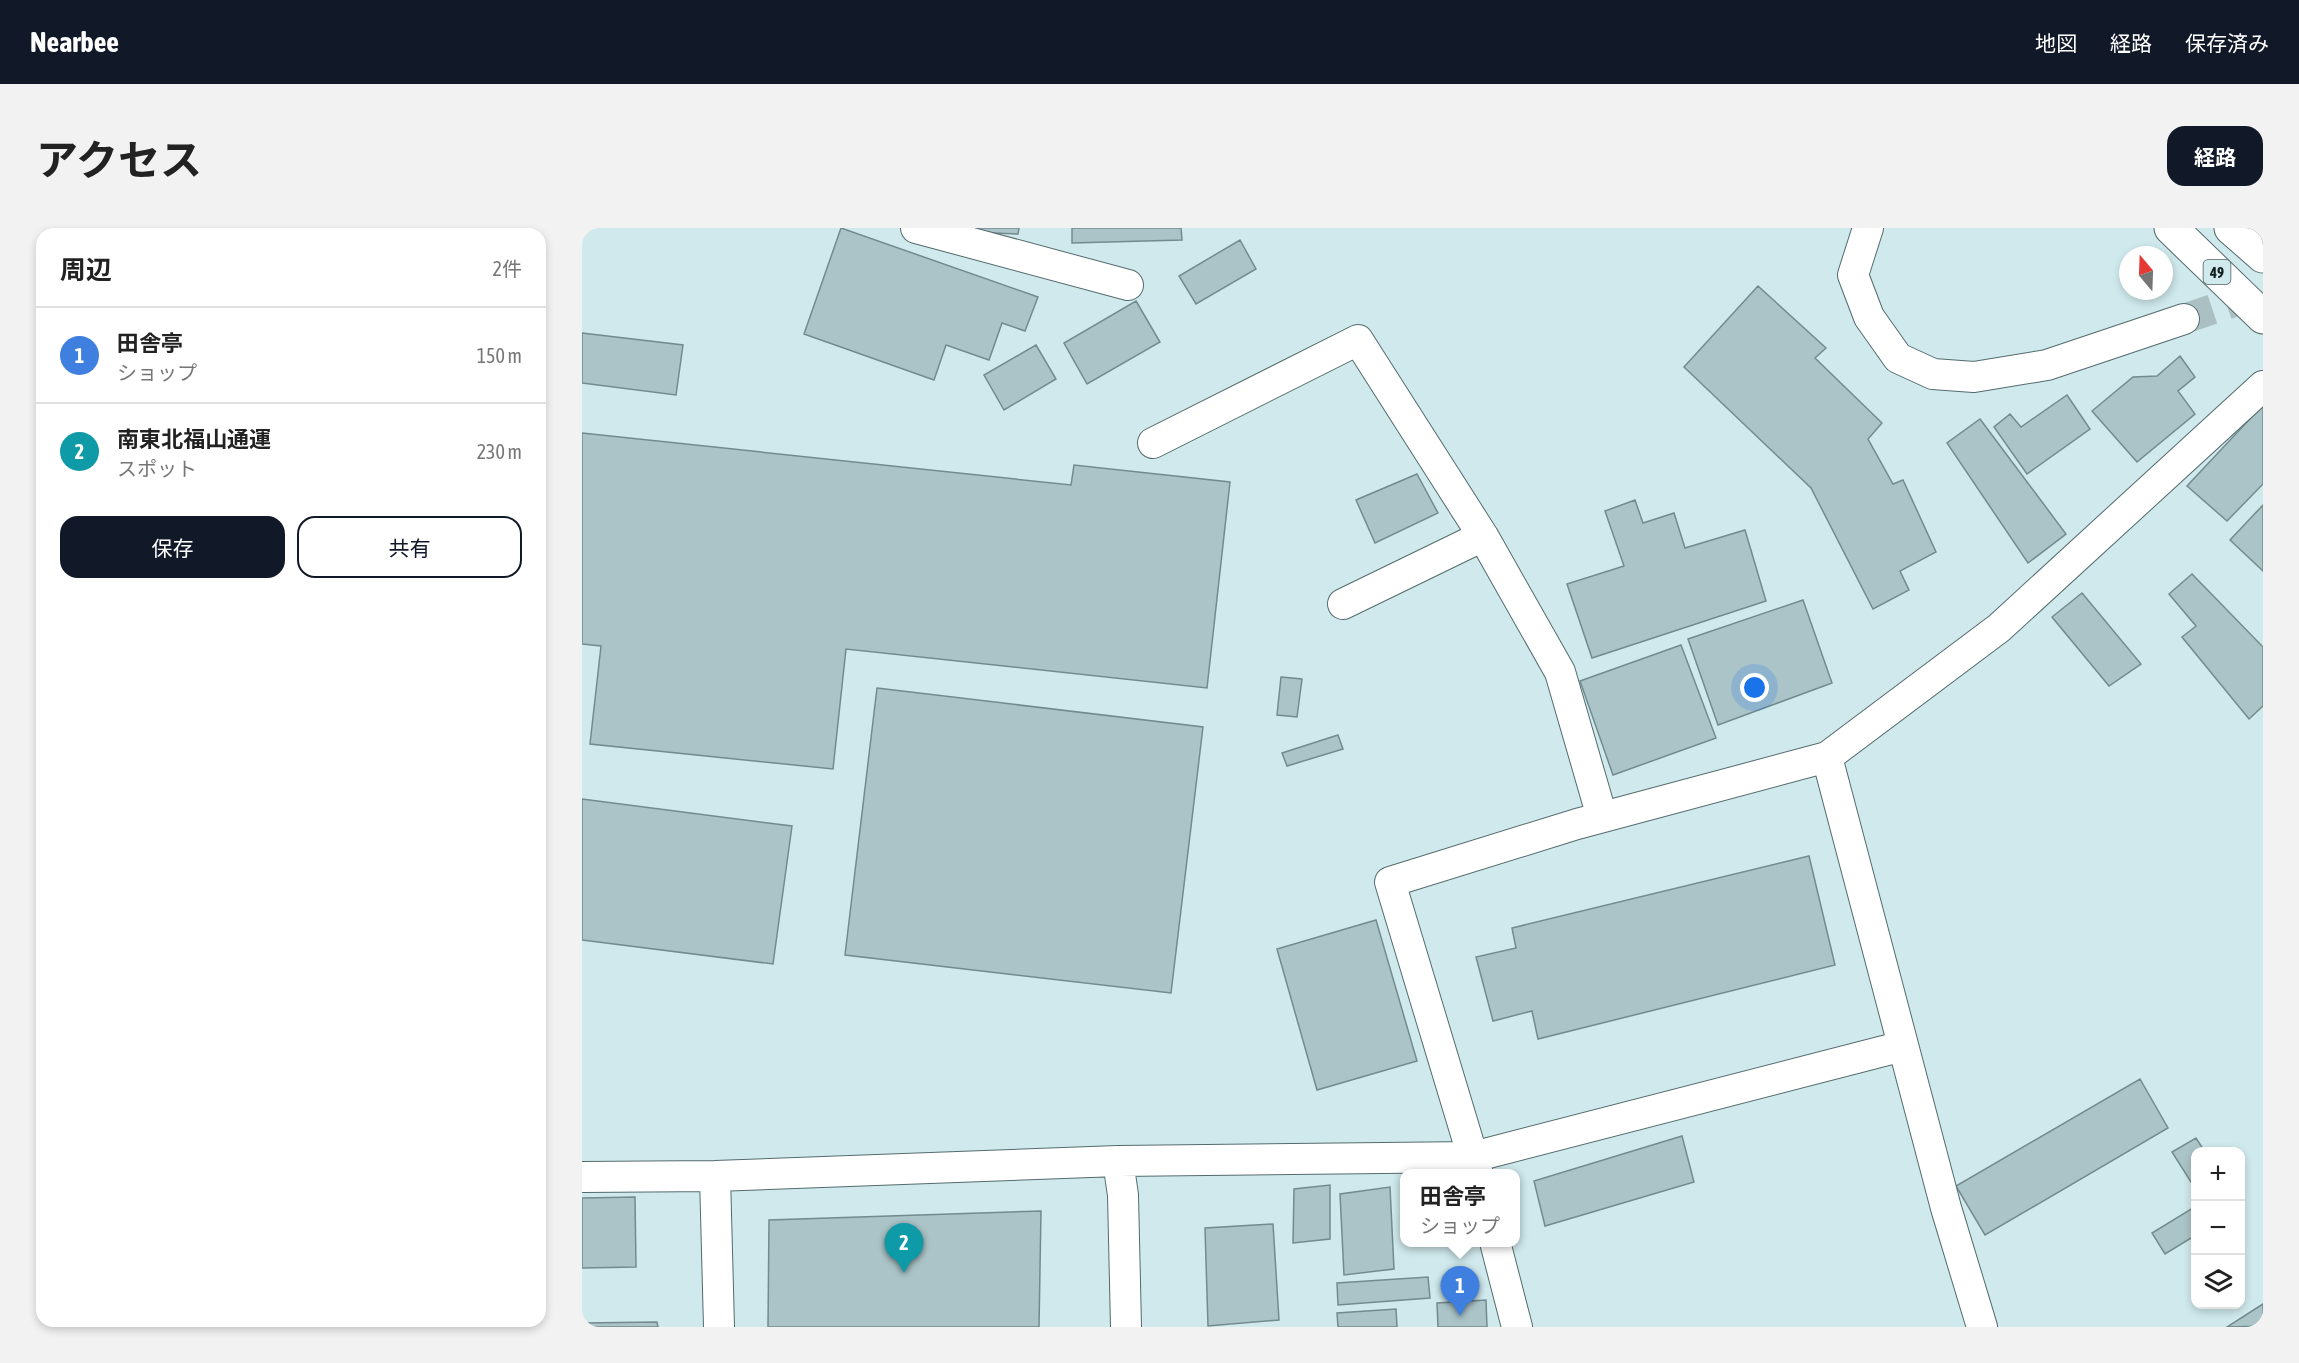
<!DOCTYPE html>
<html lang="ja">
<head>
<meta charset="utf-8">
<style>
	body { margin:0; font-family:"Asap Condensed","Noto Sans JP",sans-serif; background:#f2f2f2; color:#222 }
	.controls { position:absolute; right:18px; bottom:18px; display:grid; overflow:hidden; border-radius:12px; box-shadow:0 3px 9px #0003 }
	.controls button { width:54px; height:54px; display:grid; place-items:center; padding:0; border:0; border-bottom:2px solid #e0e0e0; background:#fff; color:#222; font:30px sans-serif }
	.compass { position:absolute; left:1537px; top:18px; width:54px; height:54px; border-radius:50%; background:#fff; box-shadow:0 3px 9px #0003; rotate:341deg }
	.you { position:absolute; left:1173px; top:460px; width:21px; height:21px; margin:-15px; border:4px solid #fff; border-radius:50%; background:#1a73e8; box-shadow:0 0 0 9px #1a73e833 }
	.badge { display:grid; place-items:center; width:39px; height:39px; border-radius:50%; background:#111827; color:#fff; font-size:20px; font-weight:700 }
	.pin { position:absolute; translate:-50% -50px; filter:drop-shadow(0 2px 3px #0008) }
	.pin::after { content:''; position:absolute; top:32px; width:21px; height:18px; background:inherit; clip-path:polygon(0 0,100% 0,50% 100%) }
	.popup { position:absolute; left:818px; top:941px; width:120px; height:78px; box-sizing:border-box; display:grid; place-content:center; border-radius:12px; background:#fff; filter:drop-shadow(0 2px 4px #0005); font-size:20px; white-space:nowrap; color:#767676 }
	.popup b { font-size:22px; color:#222 }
	.popup::after { content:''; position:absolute; left:50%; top:100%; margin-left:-12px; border:12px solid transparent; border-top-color:#fff }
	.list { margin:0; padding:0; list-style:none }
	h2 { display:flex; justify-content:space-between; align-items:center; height:78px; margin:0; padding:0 24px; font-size:26px }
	h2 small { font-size:20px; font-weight:400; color:#767676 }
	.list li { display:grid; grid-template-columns:39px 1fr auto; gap:18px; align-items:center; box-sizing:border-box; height:96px; padding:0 24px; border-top:2px solid #e0e0e0 }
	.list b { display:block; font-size:22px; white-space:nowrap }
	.list p { margin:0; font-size:20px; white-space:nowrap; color:#767676 }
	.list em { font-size:20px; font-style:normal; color:#767676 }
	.actions { display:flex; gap:12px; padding:18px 24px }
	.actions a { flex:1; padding:14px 0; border:2px solid #111827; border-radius:18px; text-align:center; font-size:21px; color:#111827 }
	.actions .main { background:#111827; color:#fff }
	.icon { flex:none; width:33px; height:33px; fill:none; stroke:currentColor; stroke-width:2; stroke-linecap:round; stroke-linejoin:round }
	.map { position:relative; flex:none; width:1681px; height:1099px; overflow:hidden; border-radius:18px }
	header { display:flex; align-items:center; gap:36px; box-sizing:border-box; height:84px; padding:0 30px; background:#111827; color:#fff }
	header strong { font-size:28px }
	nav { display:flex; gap:33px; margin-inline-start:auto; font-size:21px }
	.intro { display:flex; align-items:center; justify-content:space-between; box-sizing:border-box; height:144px; padding:0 36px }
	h1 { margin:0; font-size:42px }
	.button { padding:15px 27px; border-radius:18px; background:#111827; color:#fff; font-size:21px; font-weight:700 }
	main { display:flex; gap:36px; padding:0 36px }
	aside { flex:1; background:#fff; border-radius:18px; box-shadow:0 3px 9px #0003 }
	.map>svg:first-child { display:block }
</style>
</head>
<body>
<header>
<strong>Nearbee</strong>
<nav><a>地図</a><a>経路</a><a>保存済み</a></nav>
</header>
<div class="intro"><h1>アクセス</h1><a class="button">経路</a></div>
<main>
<aside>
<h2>周辺<small>2件</small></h2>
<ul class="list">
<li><span class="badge" style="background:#3f7fe0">1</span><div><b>田舎亭</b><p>ショップ</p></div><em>150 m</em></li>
<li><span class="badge" style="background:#0f9aa8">2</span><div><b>南東北福山通運</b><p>スポット</p></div><em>230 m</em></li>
</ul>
<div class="actions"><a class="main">保存</a><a>共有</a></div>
</aside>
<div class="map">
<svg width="1681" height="1099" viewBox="0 0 1681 1099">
	<rect width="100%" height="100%" fill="#cfe9ec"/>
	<path fill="#abc4c8" stroke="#738b8e" stroke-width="1.5" d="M259,0l197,69 -13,34 -23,-8 -13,37 -43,-15 -12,35 -130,-46z
		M388,0h49l-1,6 -48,-2z
		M490,0h109l1,12 -110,3z
		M658,12l16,29 -60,35 -17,-28z
		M1176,58l68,62 -11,10 67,65 -14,16 25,45 10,-4 33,72 -36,19 9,19 -36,19 -62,-121 -127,-121z
		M554,73l24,41 -73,42 -23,-41z
		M0,105l101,12 -7,50 -94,-12z
		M454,117l20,34 -52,31 -20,-35z
		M1598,128l15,21 -17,14 17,23 -58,48 -45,-51 41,-34 24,-1z
		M1485,167l23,34 -63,45 -33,-47 16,-13 11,13z
		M1681,177v79l-36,37 -40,-35z
		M1398,191l86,115 -38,29 -81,-120z
		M0,205l489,52 3,-20 156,17 -23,206 -361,-39 -13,120 -243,-25 11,-98 -19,-2z
		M835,246l21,39 -63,30 -19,-43z
		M1053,272l8,23 31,-10 11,35 60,-18 21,71 -174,57 -25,-74 57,-18 -19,-55z
		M1681,277v66l-33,-31z
		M1610,346l71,73v59l-14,13 -67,-82 14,-11 -27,-32z
		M1500,365l59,71 -32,22 -57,-69z
		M1221,372l29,83 -114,42 -30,-86z
		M1099,417l35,93 -103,37 -33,-94z
		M699,449l21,2 -5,38 -20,-2z
		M295,460l326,39 -32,266 -326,-38z
		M756,507l5,14 -56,17 -5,-13z
		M0,571l210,27 -19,138 -191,-24z
		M1227,628l26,109 -297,74 -6,-28 -39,10 -17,-64 40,-9 -4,-20z
		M794,692l41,141 -100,29 -40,-141z
		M1558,851l28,49 -183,107 -29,-49z
		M1100,908l12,46 -149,44 -11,-45z
		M1614,910l9,14h-9v38l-24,-38z
		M748,957v54l-37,4 1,-54z
		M808,959l4,82 -50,6 -4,-81z
		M53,969l1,70 -54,1v-70z
		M1614,978v29l-31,19 -13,-21z
		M459,983l-2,116h-271l1,-107z
		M691,996l6,96 -71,6 -3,-98z
		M846,1049l2,21 -92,7 -1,-22z
		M904,1072l1,27h-49l-1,-24z
		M1681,1076v22l-36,1z
		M814,1081l1,18h-59l-1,-14z
		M75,1094l1,5h-76v-4z"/>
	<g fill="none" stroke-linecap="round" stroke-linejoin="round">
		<path stroke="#aac0c3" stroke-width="30" stroke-dasharray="30 15" stroke-linecap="butt" d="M1602,91l79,-27"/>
		<defs>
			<path id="minor" d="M334,0l212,57
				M1286,0l-15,47 16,42 29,41 35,16 41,3 73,-12 137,-46
				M571,215l205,-103 125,196 77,136 42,145
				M761,376l140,-68
				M1245,529l119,451 36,119
				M536,933l5,34 3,132
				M896,946l-88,-292 187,-58 250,-67 172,-129 264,-242
				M133,948l4,151
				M0,949l133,-1 403,-15 355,-4 430,-111
				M913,1014l22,85"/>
			<path id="highway" d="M1589,0l92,89
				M1649,0l32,28"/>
		</defs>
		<use href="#minor" stroke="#546b6e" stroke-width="32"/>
		<use href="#highway" stroke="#546b6e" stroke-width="35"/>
		<use href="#minor" stroke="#fff" stroke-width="30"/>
		<use href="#highway" stroke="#fff" stroke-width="33"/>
	</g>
	<g text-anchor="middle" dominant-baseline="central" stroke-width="4.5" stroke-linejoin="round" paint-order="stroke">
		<rect fill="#cfe9ec" stroke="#4c5a5c" stroke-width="1.5" x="1621.5" y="32" width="27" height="24" rx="4.5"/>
		<g font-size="15" font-weight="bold" fill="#141d1f">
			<text x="1635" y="44">49</text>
		</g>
	</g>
</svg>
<div class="controls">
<button>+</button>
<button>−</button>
<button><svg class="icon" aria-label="layers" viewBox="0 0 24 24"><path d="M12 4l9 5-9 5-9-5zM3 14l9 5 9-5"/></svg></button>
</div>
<svg class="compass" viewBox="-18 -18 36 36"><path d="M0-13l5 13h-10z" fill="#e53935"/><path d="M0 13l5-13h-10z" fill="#767676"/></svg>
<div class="you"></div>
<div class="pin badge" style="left:878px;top:1088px;background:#3f7fe0">1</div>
<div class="popup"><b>田舎亭</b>ショップ</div>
<div class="pin badge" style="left:322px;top:1045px;background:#0f9aa8">2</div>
</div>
</main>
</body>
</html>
